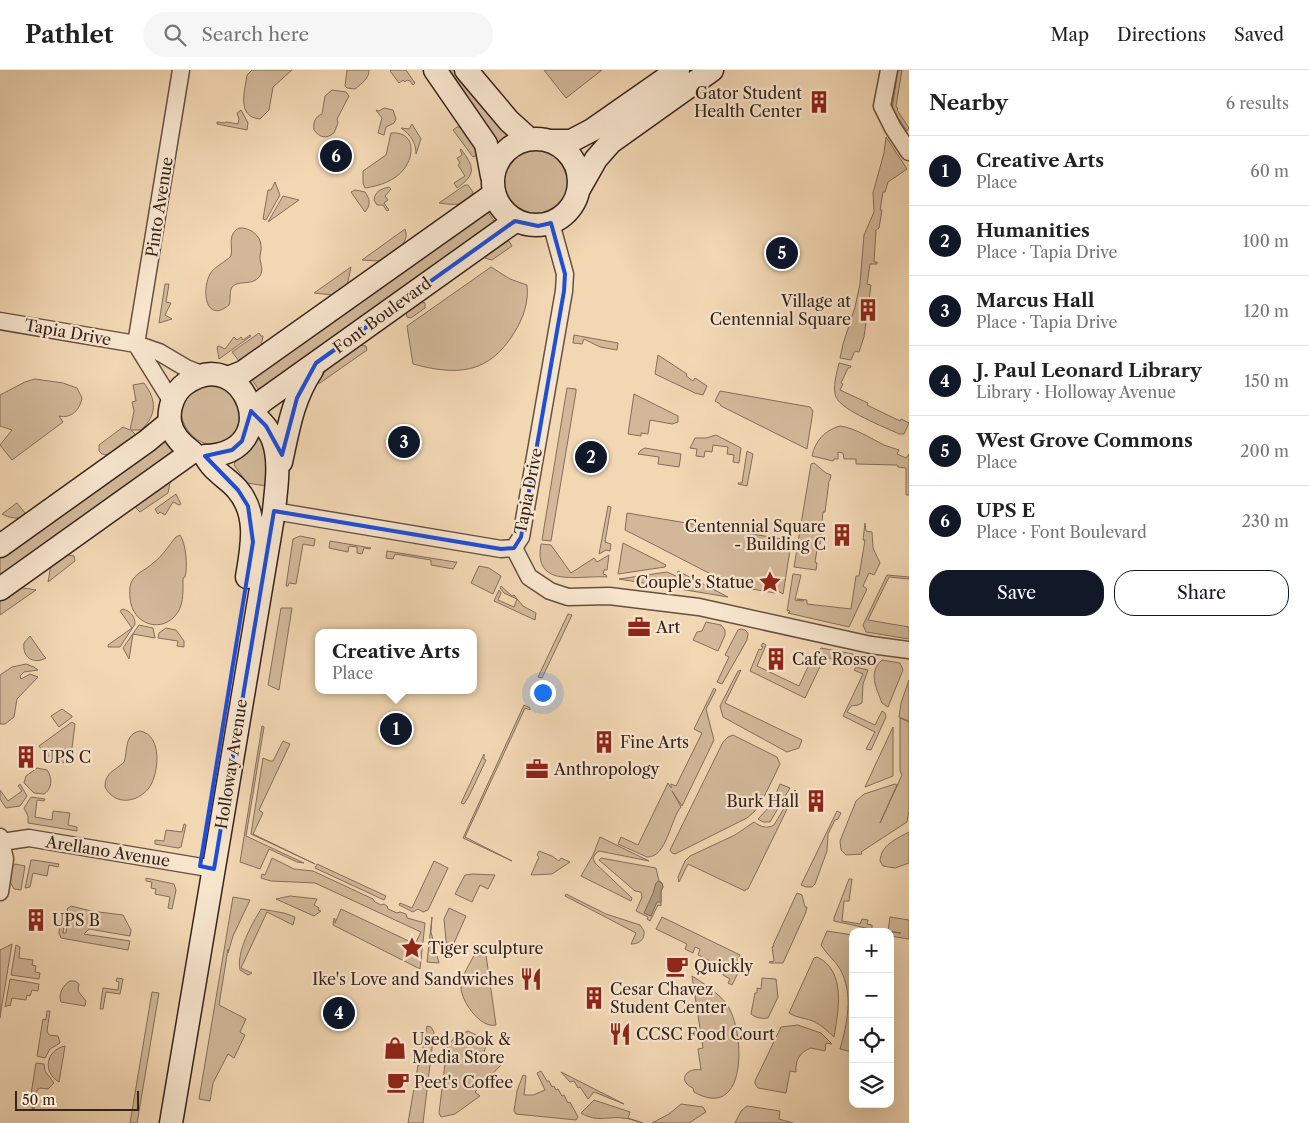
<!DOCTYPE html>
<html lang="en">
<head>
<meta charset="utf-8">
<style>
	body { margin:0; font-family:"Libre Caslon Text",serif; background:#f6f6f6; color:#222 }
	.controls { position:absolute; right:15px; bottom:15px; display:grid; overflow:hidden; border-radius:10px; box-shadow:0 5px 20px #0002 }
	.controls button { width:45px; height:45px; display:grid; place-items:center; padding:0; border:0; border-bottom:1px solid #e0e0e0; background:#fff; color:#222; font:25px sans-serif }
	.scale { position:absolute; left:15px; bottom:12px; width:124px; box-sizing:border-box; padding-left:5px; border:2px solid #37231b; border-top:0; font-size:14px; line-height:18px; white-space:nowrap; color:#37231b; -webkit-text-stroke:4px #f7e5ce; paint-order:stroke }
	.you { position:absolute; left:542px; top:622px; width:18px; height:18px; margin:-12px; border:4px solid #fff; border-radius:50%; background:#1a73e8; box-shadow:0 0 0 8px #1a73e833 }
	.badge { display:grid; place-items:center; width:32px; height:32px; border-radius:50%; background:#111827; color:#fff; font-size:16px; font-weight:700 }
	.pin { position:absolute; translate:-50% -50%; border:2px solid #fff; box-shadow:0 1px 5px #0006 }
	.popup { position:absolute; left:315px; top:559px; width:162px; height:65px; box-sizing:border-box; display:grid; place-content:center; border-radius:10px; background:#fff; filter:drop-shadow(0 1px 4px #0005); font-size:16px; white-space:nowrap; color:#767676 }
	.popup b { font-size:19px; color:#222 }
	.popup::after { content:''; position:absolute; left:50%; top:100%; margin-left:-10px; border:10px solid transparent; border-top-color:#fff }
	.list { margin:0; padding:0; list-style:none }
	h2 { display:flex; justify-content:space-between; align-items:center; height:65px; margin:0; padding:0 20px; font-size:21px }
	h2 small { font-size:16px; font-weight:400; color:#767676 }
	.list li { display:grid; grid-template-columns:32px 1fr auto; gap:15px; align-items:center; box-sizing:border-box; height:70px; padding:0 20px; border-top:1px solid #e0e0e0 }
	.list b { display:block; font-size:19px; white-space:nowrap }
	.list p { margin:0; font-size:16px; white-space:nowrap; color:#767676 }
	.list em { font-size:16px; font-style:normal; color:#767676 }
	.actions { display:flex; gap:10px; padding:15px 20px }
	.actions a { flex:1; padding:11px 0; border:1px solid #111827; border-radius:20px; text-align:center; font-size:18px; color:#111827 }
	.actions .main { background:#111827; color:#fff }
	.icon { flex:none; width:28px; height:28px; fill:none; stroke:currentColor; stroke-width:2; stroke-linecap:round; stroke-linejoin:round }
	.map { position:relative; flex:none; width:909px; height:1053px; overflow:hidden }
	header { display:flex; align-items:center; gap:30px; box-sizing:border-box; height:70px; padding:0 25px; background:#fff; border-bottom:1px solid #e0e0e0 }
	header strong { font-size:24px }
	nav { display:flex; gap:28px; margin-inline-start:auto; font-size:18px }
	.search { width:350px; height:45px; background:#f6f6f6; display:flex; align-items:center; gap:12px; box-sizing:border-box; padding:0 18px; border-radius:28px; color:#767676; font-size:19px }
	main { display:flex }
	aside { flex:1; background:#fff }
	.map>svg:first-child { display:block }
</style>
</head>
<body>
<header>
<strong>Pathlet</strong>
<div class="search"><svg class="icon" aria-label="search" viewBox="0 0 24 24"><circle cx="10" cy="10" r="6"/><path d="M15 15l6 6"/></svg>Search here</div>
<nav><a>Map</a><a>Directions</a><a>Saved</a></nav>
</header>
<main>
<div class="map">
<svg width="909" height="1053" viewBox="0 0 909 1053">
	<rect width="100%" height="100%" fill="#f2d7b3"/>
	<filter id="stains"><feTurbulence type="fractalNoise" baseFrequency=".004" numOctaves="4"/><feColorMatrix values="0 0 0 0 .2 0 0 0 0 .09 0 0 0 0 .02 0 0 0 .5 -.17"/></filter>
	<radialGradient id="worn" r=".72"><stop offset=".6" stop-color="#630" stop-opacity="0"/><stop offset="1" stop-color="#630" stop-opacity=".3"/></radialGradient>
	<path fill="#d2b899" stroke="#846e5a" d="M252,0h40l-19,17 -4,23 -9,9c-24,-2 -15,-29 -13,-44z
		M347,0h22c0,9 -7,13 -14,19l-8,-1 -2,-2z
		M391,0h15l9,13 -2,2 -3,-4 -3,-1 -2,2 -2,-2 -4,3 -9,-12z
		M447,0h9l54,64 -14,10z
		M544,0h58l-36,28z
		M898,0h4l-6,36 2,3 -1,1 12,18 -2,3 -15,-22z
		M332,20l14,2 3,4 -12,23 1,4 -4,10c-8,6 -14,5 -20,-3 -1,-8 1,-13 8,-16l3,-18z
		M384,38l9,2 3,9 -2,4 -8,4 -2,8 -6,-2 4,-15 -6,-8 3,1z
		M241,40l7,13 -1,7 -30,-6v-2l8,1 1,-1 12,2 1,-5 -2,-6z
		M412,54l9,15 -5,15c0,-11 -5,-19 -15,-26l8,1z
		M457,57h4l18,27 -6,3 -20,-27z
		M391,63c24,-2 24,22 13,36 -9,12 -25,17 -39,19l-2,-5v-12l23,-16z
		M886,67l21,32 -19,13 -3,10h-2l-3,18h2l-3,18 -3,2 -2,32h3v2h-7l-3,20 4,1 -7,52 -5,15 -4,-1 -4,9 -11,-2 3,-14 12,-37 5,-23 4,-49 10,-23 -1,-19 11,-40z
		M534,78c46,0 46,67 2,67 -9,0 -17,-4 -24,-10 -21,-21 -5,-53 22,-57z
		M461,79c13,18 16,25 -4,39l-3,-5 11,-7 -7,-11 2,-2 -3,-5 4,-2 1,-2 -2,-4z
		M275,112l5,13 -14,25 -3,-1 5,-29h3z
		M465,115h3l5,7c-7,15 -19,13 -34,11z
		M389,117l2,2 -6,7 3,4 -4,3 5,7 -2,1 -4,-6h-6l-3,-5c1,-9 7,-11 15,-13z
		M355,120l10,2c5,7 6,13 0,20l-14,-20z
		M283,126l16,4 -31,22z
		M484,137l11,15 -224,160 -9,8h-3l-9,-13z
		M239,158c10,-1 22,7 22,18 1,3 -1,7 -1,11 0,7 4,12 0,19 -8,11 -21,3 -28,11 -3,5 -1,13 -3,18 -23,19 -28,-14 -19,-31 5,-8 14,-11 21,-18 2,-11 -4,-21 8,-28z
		M405,159c6,16 -14,24 -25,32l-18,-1z
		M507,168l5,8 -20,14 -7,-2 1,-3z
		M351,197l-4,19 -14,9 -19,-2z
		M491,197l19,12 17,6c2,17 -4,34 -13,48 -25,41 -57,43 -101,31l-6,-38z
		M165,214h4l-3,18 5,1 -6,12 7,4 -13,4z
		M417,231l8,2v5l-14,10 -4,-1 -1,-5z
		M259,263l2,3h2l-2,10 -22,15 -7,-9z
		M250,265l1,1 -32,23 -2,-12 2,-1 6,3 9,-12 3,3 4,-3 2,3z
		M574,265l44,8 -1,7 -17,-3 -16,-8 -2,5 -9,-1z
		M354,274l12,2 1,4 -47,33h-4l17,-22z
		M658,285l29,19 -1,2 7,5 2,-3 12,8 -4,9 -8,-2 -40,-19z
		M839,293l12,3 -1,2h-2l-7,15 2,1 -3,6 28,13 -1,2 33,16 1,-2 8,4 -5,11h-5c-14,-7 -57,-23 -63,-37 -4,-9 1,-25 3,-34z
		M35,309l28,4 14,5 5,10c-2,11 -10,21 -23,18l4,6 -51,38 -12,-15 12,-15 -12,-4v-31l25,-13z
		M144,313c13,17 13,32 -3,47h-10l6,6 -28,19 -7,-1 -3,-3v-6l24,-18 7,3 4,-19 -2,-9 4,-1 -3,-16z
		M215,314l18,9c6,15 12,29 -1,42 -33,32 -73,-29 -36,-46 6,-3 13,-3 19,-5z
		M567,318l9,1v3l-25,149 -9,-1z
		M720,321l90,16 3,4 -6,38 -86,-43 -1,-2 -5,-3z
		M634,324l44,22v6l-6,2 -22,-4 -2,14 -7,-1v3l-13,-2z
		M840,356c15,2 30,12 44,19 5,2 10,3 15,5l-2,4 9,4 3,-4v41h-3v-27l-8,-1 -1,-2 -41,-1v-5h-12l-1,-6 -5,-1v7h-4l-1,2 -21,-5c3,-15 13,-26 28,-30z
		M260,365h2l10,52 -25,-4 -13,-18 1,-3 14,-11z
		M716,365l25,13 -2,15 -6,-1 1,-7 -7,-1 1,-7 -15,-2 -1,7 -7,-1 -1,6 -8,-1 1,-7 -7,-1 5,-10h11z
		M163,367l11,16 -174,122v-20z
		M645,378l36,6 -2,13 -21,-3 1,-7 -21,-3 3,-4z
		M747,381l6,3 -6,32 -9,-2v-1h4z
		M814,393l12,10 5,2 -1,5 -1,1 -4,31h-2l-3,32h-2l-3,18 2,1 -1,7 -22,-3 17,-103z
		M171,407l-3,16 -28,19 -4,-4v-4z
		M176,424l5,10 -2,1 -6,-3 -8,13 -5,-3 -2,2 -3,-5z
		M17,433l8,10v4c-8,2 -16,1 -23,-3z
		M608,436l3,1 -6,35 6,2 -1,7 -4,-1 -7,4z
		M627,443l161,27v3l3,1 -8,50 -5,-3 -3,2 -41,-7 -99,-51 -10,-5z
		M865,453l1,8 6,1 1,16 7,15 -6,12 -5,-2 -6,13 4,3 -18,38 -61,-14 2,-1 -1,-2 -2,1 6,-37 8,1 -6,25 8,1 1,-1 -7,-1 10,1v4l44,5 5,-33h3l6,-36h-2z
		M180,465c6,8 8,33 5,42l-2,1c0,11 1,24 -5,34 -15,23 -46,13 -48,-14 0,-4 -1,-10 1,-15 4,-10 15,-13 22,-20 9,-6 16,-18 23,-26z
		M300,466l15,3 -1,7 -11,-2 -7,40 -7,-1 -1,3h-2l7,-47z
		M330,471l41,7 -1,1 -6,-1 -2,6 -5,-1v-6l-8,-1 -1,6 -19,-4z
		M623,473l43,22 -1,2 -47,7z
		M541,474l10,1 20,28 23,-15 3,4 12,-7 -2,15h-3l-1,4 3,1 1,2c-29,-2 -74,12 -66,-33z
		M387,481l68,11h2l-4,7 -22,-4v-5l-36,-6 -2,5 -7,-1z
		M64,484l10,2 1,5 -27,21 3,-18z
		M479,496l10,2 12,8 -8,18 -22,-11z
		M678,501l50,26 -109,-18 48,-7 9,4z
		M887,505l22,2v2l-20,-2 -21,43 41,7v12l-43,-7 -3,-7z
		M501,516l11,10 2,-1 9,11 13,7 -1,7 -41,-19 5,-11 2,3 -3,7 16,7 3,-8 -13,-6 -4,-5z
		M17,517l19,3 -36,25v-16z
		M281,538h11l-13,82 -11,-5z
		M123,539c7,2 12,7 12,15l-15,23h-12v-2l24,-17 -12,-17z
		M568,544l4,1 -30,63 -4,-1z
		M706,552l15,3 4,5v5l-7,16 -25,-11 4,-8 5,-1z
		M139,555l14,3 2,10 -22,-4 -4,25 -6,-11z
		M166,558l10,2 8,11v6l-7,-1 1,-5 -20,-3 1,-5z
		M741,559l4,1 3,3 -1,7 -25,44 -5,-2 12,-25 -4,-2 13,-25z
		M30,566l14,20 2,2c-13,7 -24,-1 -22,-15z
		M763,573l3,2 -9,21 42,20 14,-30 8,-8 32,6 1,2 -6,11 -23,-11 -20,42 -55,-27 9,-22 2,1 2,-3 -2,-1z
		M882,590l18,3 3,7 -15,37 -6,-4c-6,-15 -14,-31 0,-43z
		M26,594l8,3 4,3 -14,2 -4,4 1,3 9,-5 8,3 -21,22 -3,18 -9,7h-5v-49l12,-8z
		M856,597l12,3 -5,14 -1,19 -4,2 -7,1 -4,6 28,13 7,-14 3,2 1,4 -15,33 -5,-1 9,-17 -32,-16 20,-42 -9,-4z
		M741,600l-16,33 77,37 -3,8 -12,4 -64,-35 -3,-11 18,-35z
		M909,610v41l-10,-4 2,-14z
		M714,618l2,2 -10,19 8,31 -32,66 -10,-15 9,16c-10,10 -14,51 -34,50l-29,-13 3,-7 17,8 30,-62 3,5v-4l5,2 26,-53 -8,-4z
		M524,635l6,3v2l-5,-2 -60,129 47,24 -49,-23z
		M62,639l10,7v1l-13,10 -8,-11z
		M900,648l9,4v89l-2,11 -46,30 1,2 -16,1 -5,-5 -1,-9 16,-40 8,-7 31,-10 2,1 -17,38 22,-48 -2,-4z
		M72,652l3,2 -5,40c-12,-2 -24,-7 -31,-18z
		M262,656l2,1 -18,109 58,27 -7,-1 -28,-13 -9,20 -20,-7z
		M893,657v49l-28,11z
		M140,661c23,4 19,43 9,57 -12,15 -34,18 -44,-1 0,-15 10,-16 19,-25 4,-12 0,-28 16,-31z
		M733,665l44,22 3,7 -17,35 -9,13 -7,6 -72,36 -3,-1 -2,-3 53,-108 5,-5z
		M283,671l7,3 -31,66 4,3 -10,21 62,30 -64,-30 12,-76 7,3h3z
		M484,684v5l2,1 -17,36 -5,8 -3,-1z
		M37,698l10,2c6,8 5,19 -3,24l-10,-1 -10,-10 2,-7z
		M20,714l7,12 -7,10 -14,2 -6,-9v-9l8,11 14,-10 -4,-5z
		M780,714l10,4 -20,34h-7l-5,-3 13,-14z
		M795,720l1,1 -48,98h-2l-1,2 -57,-27 -9,18 -1,-5 7,-16 5,-5 45,-21 19,-13c7,5 13,7 20,3z
		M31,727l14,2 -1,2 -7,-1 -2,17 17,3 1,-9 17,2 -2,12 9,2v4l-49,-8v-7l-4,-8z
		M837,741l4,2 -3,6 -3,1 -7,14 -1,17 -12,33 -3,3h-6l-5,-2z
		M184,754l2,1 -5,22 -3,1 -23,-4v-4l9,1 2,-11 16,2z
		M909,762v31l-14,5 -12,-2 -3,-5c1,-16 16,-22 29,-29z
		M600,767l49,24 -50,-10 -3,2 -3,5 2,5 37,35 -1,3 -50,-25 12,-21z
		M539,781l13,5 7,5 2,-3 9,4 -18,12 -21,1 8,-18 -2,-2z
		M272,788l22,11 19,2 60,28 2,3 6,3 3,-1 3,2 1,3 9,4 3,-1 6,2 1,4 18,5 -5,46 -87,-44 1,-7 1,1v4l6,-14 74,35 6,-12 -106,-49 -44,-2 -10,-3 1,-4 3,1z
		M601,788l55,10 3,13 3,2 1,4 -2,4v15l-3,-1 -8,16 -3,-2 1,-2 -12,-6 6,-14 -1,-5 -6,-1 -36,-31z
		M31,790h3l25,4 -1,3 -9,-2 -2,11 -14,-3 -3,14 -5,1z
		M434,791l14,7 -20,42 -5,2 -5,-3 -5,3 -14,-7 1,-2 12,5z
		M15,794l10,2 -4,24 -7,-1 -4,-7 2,-14z
		M317,794l69,32 -2,4 -69,-32z
		M473,804l22,1 -7,14 -8,-4 -8,17 -17,-8 10,-19z
		M146,808l28,6 2,6 -4,19 -4,-1 2,-11 -15,-3 1,-5 -5,-1 1,-6 -6,-1z
		M849,809h3l-3,22h-5l-2,20 18,3 2,-5 6,1 -1,4 5,1v4l17,3h-23v-4l-32,-7v-3z
		M797,823l5,2 3,12h2l-1,5 -23,51h-13l-1,-1 5,-1 -2,-14 2,-1 -1,-1z
		M566,824l40,20 34,11 4,6c1,8 -4,13 -13,13l5,-11 -71,-37z
		M290,826l27,3 -3,6 5,3 -1,2 3,1 -7,5 -38,-17z
		M233,827l17,3 -17,36 -5,17v-4l-9,56 27,14 -6,13 5,3 -11,23 -6,-4 -15,29 -3,18 -11,-2z
		M71,836l20,5 32,4 8,15 -1,6 -41,-7 -5,5 46,7 -2,9 -67,-12 -2,-5 2,-20 3,-2 2,2 -3,20h3l2,-21 -1,-3z
		M449,838l17,8 -16,36 -4,-11 -2,-22z
		M261,839l23,4 11,4 -2,8 -26,-13 -26,56 11,5 -4,2 -8,-5c-4,-18 12,-46 21,-61z
		M432,847l-1,15 8,31 -12,-1z
		M662,847l78,38 -7,15 5,3 -6,12 -4,-2 2,-4 -7,-4 1,-3 -13,-6 1,-4 -14,-7 2,-6 -5,-2 -2,6 -8,-4 2,-5 -31,-15z
		M890,847l19,3v19l-19,-3v-4l11,1 -13,-2z
		M827,861l26,4v117l-13,-3c7,-25 14,-55 0,-80 -5,-9 -14,-15 -19,-24z
		M12,874l-12,73v1v-68z
		M16,875l4,2 -1,11 14,2 -1,5 4,1 -1,6 5,1 -1,6 -28,-4z
		M474,885h12l10,70c-16,4 -37,-26 -35,-41 1,-9 9,-20 13,-29z
		M817,887c30,14 21,55 17,80 -6,-5 -11,-11 -19,-15 -8,-4 -19,-4 -26,-9l25,-55z
		M692,906c10,6 27,18 34,27 20,27 22,120 -32,89l-1,-4c-16,-7 -7,-21 8,-18l-3,-21 5,-1z
		M117,908l6,1 -3,15 -14,-2 -3,17h-3l3,-21 15,2 1,-8 -3,-1z
		M762,908l14,1 2,18 -10,21c-6,1 -12,0 -17,-4l4,-21h2v-5l4,1z
		M10,909l29,5 -1,7 -6,-1 -2,6 -3,-1 -1,5 -14,-2 -2,8 -1,-1 -4,2z
		M70,911h5l4,3 -1,7 8,10 -1,5 -24,-4c-3,-8 2,-17 9,-21z
		M152,922l7,1 -22,130h-7z
		M47,941h3l-3,20 2,4 9,1 2,7 -10,6 -5,9 -8,-2 6,-37 3,1z
		M798,955l23,8 11,11 -6,-1 -1,8 -14,-3c-11,4 -16,12 -15,24l-6,-1 -4,22 -28,-5 -3,-4v-3l26,-54z
		M427,956l4,1 3,5 -11,91h-15l10,-58h2z
		M468,961l20,10 -4,11 12,5 6,7 -27,28 5,4 -25,18 -14,3 -2,-4 8,-66 8,-10z
		M65,976l-6,36c-17,-10 -13,-32 6,-36z
		M36,993l8,1 1,7 9,12 -6,6 -8,-1 -3,2 -3,19h-2l1,-9h-3z
		M541,1001l6,10h2l3,6 2,-1 2,4 2,-1 4,7 2,-1 4,8 2,-1 8,15 -2,3 -60,-6 -2,-3 3,-20 6,-16 3,1 -2,19h9l12,-5 -8,-17z
		M561,1002l63,32 -30,-12 -6,7 -8,-12 -2,1 -4,-7 -4,1z
		M594,1030l36,12 -2,6 15,5c-7,-1 -13,-5 -20,-5 -17,-2 -24,5 -42,-5z
		M681,1034l22,3 3,5 -17,11h-37l17,-9z
		M747,1036l33,5 -1,8 14,4h-58l6,-12z"/>
	<path fill="#b29a7f" stroke="#816a57" d="M659,811l3,2 1,4 -2,4v11h-4l-6,14 -7,-3 9,-20 3,-10z"/>
	<g fill="none" stroke-linecap="round" stroke-linejoin="round">
		<defs>
			<path id="street" d="M889,0l-7,36 11,22 16,24
				M0,251l136,23 23,8 27,16 18,7
				M136,274l45,-274
				M136,274l36,58
				M274,441l227,38 13,-1 7,-11 43,-246 1,-17 -14,-51
				M514,478l15,29 21,14 18,6 41,-1 90,11 172,38 38,5
				M0,767l5,22 -5,33
				M2,772l27,-4 185,31"/>
			<path id="secondary" d="M435,0l51,74 6,32
				M466,0l43,51 20,18
				M493 112a43 43 0 1 1 86 0a43 43 0 1 1-86 0Z
				M551,71h20l21,-11 86,-60
				M579,119l17,-30 15,-17 101,-72
				M228,308l15,-6 251,-178
				M251,341l13,-11 251,-179
				M205,386c3,5 7,11 12,15 6,6 14,11 20,18 22,25 15,58 10,88
				M281,392c7,-32 12,-64 31,-92
				M0,476l147,-105 23,-19
				M0,519l192,-137c-11,-8 -20,-17 -22,-30 -2,-14 4,-30 15,-38 59,-43 103,69 20,72
				M171,1053l103,-612c2,-23 7,-49 -1,-71 -4,-12 -14,-20 -22,-29"/>
		</defs>
		<use href="#street" stroke="#665041" stroke-width="19"/>
		<use href="#secondary" stroke="#37231b" stroke-width="25"/>
		<use href="#street" stroke="#f7e5ce" stroke-width="16"/>
		<use href="#secondary" stroke="#f7e5ce" stroke-width="22"/>
	</g>
	<path fill="none" stroke="#1d4ed8" stroke-width="4" stroke-linejoin="round" d="M515,151l23,5 13,-3 14,51 -1,17 -43,246 -7,11 -13,1 -227,-38 -60,358 -14,-3 53,-324 -5,-36 -10,-16 -33,-34 27,-6 10,-9 9,-30 15,15 16,29 15,-57 19,-35z"/>
	<defs>
		<symbol id="building-bare" viewBox="-9 -9 18 18"><path d="M-4-6H4V6H1V3H-1V6H-4ZM-2.5-4.3h1.7v1.8h-1.7ZM.8-4.3h1.7v1.8H.8ZM-2.5-1h1.7V.8h-1.7ZM.8-1h1.7V.8H.8Z" fill="#8f2418" stroke="#f7e5ce" stroke-width="2.5" paint-order="stroke"/></symbol>
		<symbol id="sight-bare" viewBox="-9 -9 18 18"><path d="M0-6L1.8-2.2L6-1.7L2.9 1.2L3.7 5.4L0 3.3L-3.7 5.4L-2.9 1.2L-6-1.7L-1.8-2.2Z" fill="#8f2418" stroke="#f7e5ce" stroke-width="2.5" paint-order="stroke"/></symbol>
		<symbol id="office-bare" viewBox="-9 -9 18 18"><path d="M-6-3h4V-5.5h4V-3h4V5H-6ZM-1-4.5V-3h2v-1.5ZM-6 0V1H6V0Z" fill="#8f2418" stroke="#f7e5ce" stroke-width="2.5" paint-order="stroke"/></symbol>
		<symbol id="cafe-bare" viewBox="-9 -9 18 18"><path d="M-5.5-4.5H6V0H3Q3 3.5 0 3.5H-2.5Q-5.5 3.5-5.5 0ZM3-3.2v2h1.7v-2ZM-6 4.5H4V6H-6Z" fill="#8f2418" stroke="#f7e5ce" stroke-width="2.5" paint-order="stroke"/></symbol>
		<symbol id="restaurant-bare" viewBox="-9 -9 18 18"><path d="M-5-6h1v4h1v-4h1v4h1v-4h1v5L-1.5 .5V6h-2V.5L-5-1ZM5-6V6H3V1.5H1.5Q1.5-4 5-6Z" fill="#8f2418" stroke="#f7e5ce" stroke-width="2.5" paint-order="stroke"/></symbol>
		<symbol id="shop-bare" viewBox="-9 -9 18 18"><path d="M-5-2.5h2.3a2.7 3.5 0 0 1 5.4 0H5L5.5 6h-11ZM-1.5-2.5h3a1.5 2.3 0 0 0-3 0Z" fill="#8f2418" stroke="#f7e5ce" stroke-width="2.5" paint-order="stroke"/></symbol>
	</defs>
	<g fill-rule="evenodd">
		<use href="#building-bare" x="803" y="16" width="32" height="32"/>
		<use href="#building-bare" x="852" y="224" width="32" height="32"/>
		<use href="#building-bare" x="826" y="449" width="32" height="32"/>
		<use href="#sight-bare" x="754" y="496" width="32" height="32"/>
		<use href="#office-bare" x="623" y="541" width="32" height="32"/>
		<use href="#building-bare" x="760" y="573" width="32" height="32"/>
		<use href="#building-bare" x="588" y="656" width="32" height="32"/>
		<use href="#building-bare" x="10" y="671" width="32" height="32"/>
		<use href="#office-bare" x="521" y="683" width="32" height="32"/>
		<use href="#building-bare" x="800" y="715" width="32" height="32"/>
		<use href="#building-bare" x="20" y="834" width="32" height="32"/>
		<use href="#sight-bare" x="396" y="862" width="32" height="32"/>
		<use href="#cafe-bare" x="661" y="880" width="32" height="32"/>
		<use href="#restaurant-bare" x="515" y="893" width="32" height="32"/>
		<use href="#building-bare" x="578" y="912" width="32" height="32"/>
		<use href="#restaurant-bare" x="604" y="948" width="32" height="32"/>
		<use href="#shop-bare" x="379" y="962" width="32" height="32"/>
		<use href="#cafe-bare" x="382" y="996" width="32" height="32"/>
	</g>
	<g text-anchor="middle" dominant-baseline="central" stroke-width="4.5" stroke-linejoin="round" paint-order="stroke">
		<g font-size="16" fill="#37231b" stroke="#f7e5ce" text-anchor="start">
			<text x="802" y="23" text-anchor="end">Gator Student<tspan x="802" dy="18">Health Center</tspan></text>
			<text x="851" y="231" text-anchor="end">Village at<tspan x="851" dy="18">Centennial Square</tspan></text>
			<text x="826" y="456" text-anchor="end">Centennial Square<tspan x="826" dy="18">- Building C</tspan></text>
			<text x="754" y="512" text-anchor="end">Couple's Statue</text>
			<text x="656" y="557">Art</text>
			<text x="792" y="589">Cafe Rosso</text>
			<text x="620" y="672">Fine Arts</text>
			<text x="42" y="687">UPS C</text>
			<text x="554" y="699">Anthropology</text>
			<text x="799" y="731" text-anchor="end">Burk Hall</text>
			<text x="52" y="850">UPS B</text>
			<text x="428" y="878">Tiger sculpture</text>
			<text x="694" y="896">Quickly</text>
			<text x="514" y="909" text-anchor="end">Ike's Love and Sandwiches</text>
			<text x="610" y="919">Cesar Chavez<tspan x="610" dy="18">Student Center</tspan></text>
			<text x="636" y="964">CCSC Food Court</text>
			<text x="412" y="969">Used Book &amp;<tspan x="412" dy="18">Media Store</tspan></text>
			<text x="414" y="1012">Peet's Coffee</text>
		</g>
		<g font-size="16" fill="#37231b" stroke="#f7e5ce">
			<text transform="translate(159 137) rotate(-81)">Pinto Avenue</text>
			<text transform="translate(382 245) rotate(-36)">Font Boulevard</text>
			<text transform="translate(68 262) rotate(10)">Tapia Drive</text>
			<text transform="translate(528 421) rotate(-79)">Tapia Drive</text>
			<text transform="translate(231 694) rotate(-81)">Holloway Avenue</text>
			<text transform="translate(108 781) rotate(9)">Arellano Avenue</text>
		</g>
	</g>
	<rect width="100%" height="100%" filter="url(#stains)"/>
	<rect width="100%" height="100%" fill="url(#worn)"/>
</svg>
<div class="controls">
<button>+</button>
<button>−</button>
<button><svg class="icon" aria-label="locate" viewBox="0 0 24 24"><circle cx="12" cy="12" r="6"/><path d="M12 2v4M12 18v4M2 12h4M18 12h4"/></svg></button>
<button><svg class="icon" aria-label="layers" viewBox="0 0 24 24"><path d="M12 4l9 5-9 5-9-5zM3 14l9 5 9-5"/></svg></button>
</div>
<div class="scale">50 m</div>
<div class="you"></div>
<div class="pin badge" style="left:396px;top:659px">1</div>
<div class="popup"><b>Creative Arts</b>Place</div>
<div class="pin badge" style="left:591px;top:387px">2</div>
<div class="pin badge" style="left:404px;top:372px">3</div>
<div class="pin badge" style="left:339px;top:943px">4</div>
<div class="pin badge" style="left:782px;top:183px">5</div>
<div class="pin badge" style="left:336px;top:86px">6</div>
</div>
<aside>
<h2>Nearby<small>6 results</small></h2>
<ul class="list">
<li><span class="badge">1</span><div><b>Creative Arts</b><p>Place</p></div><em>60 m</em></li>
<li><span class="badge">2</span><div><b>Humanities</b><p>Place · Tapia Drive</p></div><em>100 m</em></li>
<li><span class="badge">3</span><div><b>Marcus Hall</b><p>Place · Tapia Drive</p></div><em>120 m</em></li>
<li><span class="badge">4</span><div><b>J. Paul Leonard Library</b><p>Library · Holloway Avenue</p></div><em>150 m</em></li>
<li><span class="badge">5</span><div><b>West Grove Commons</b><p>Place</p></div><em>200 m</em></li>
<li><span class="badge">6</span><div><b>UPS E</b><p>Place · Font Boulevard</p></div><em>230 m</em></li>
</ul>
<div class="actions"><a class="main">Save</a><a>Share</a></div>
</aside>
</main>
</body>
</html>
